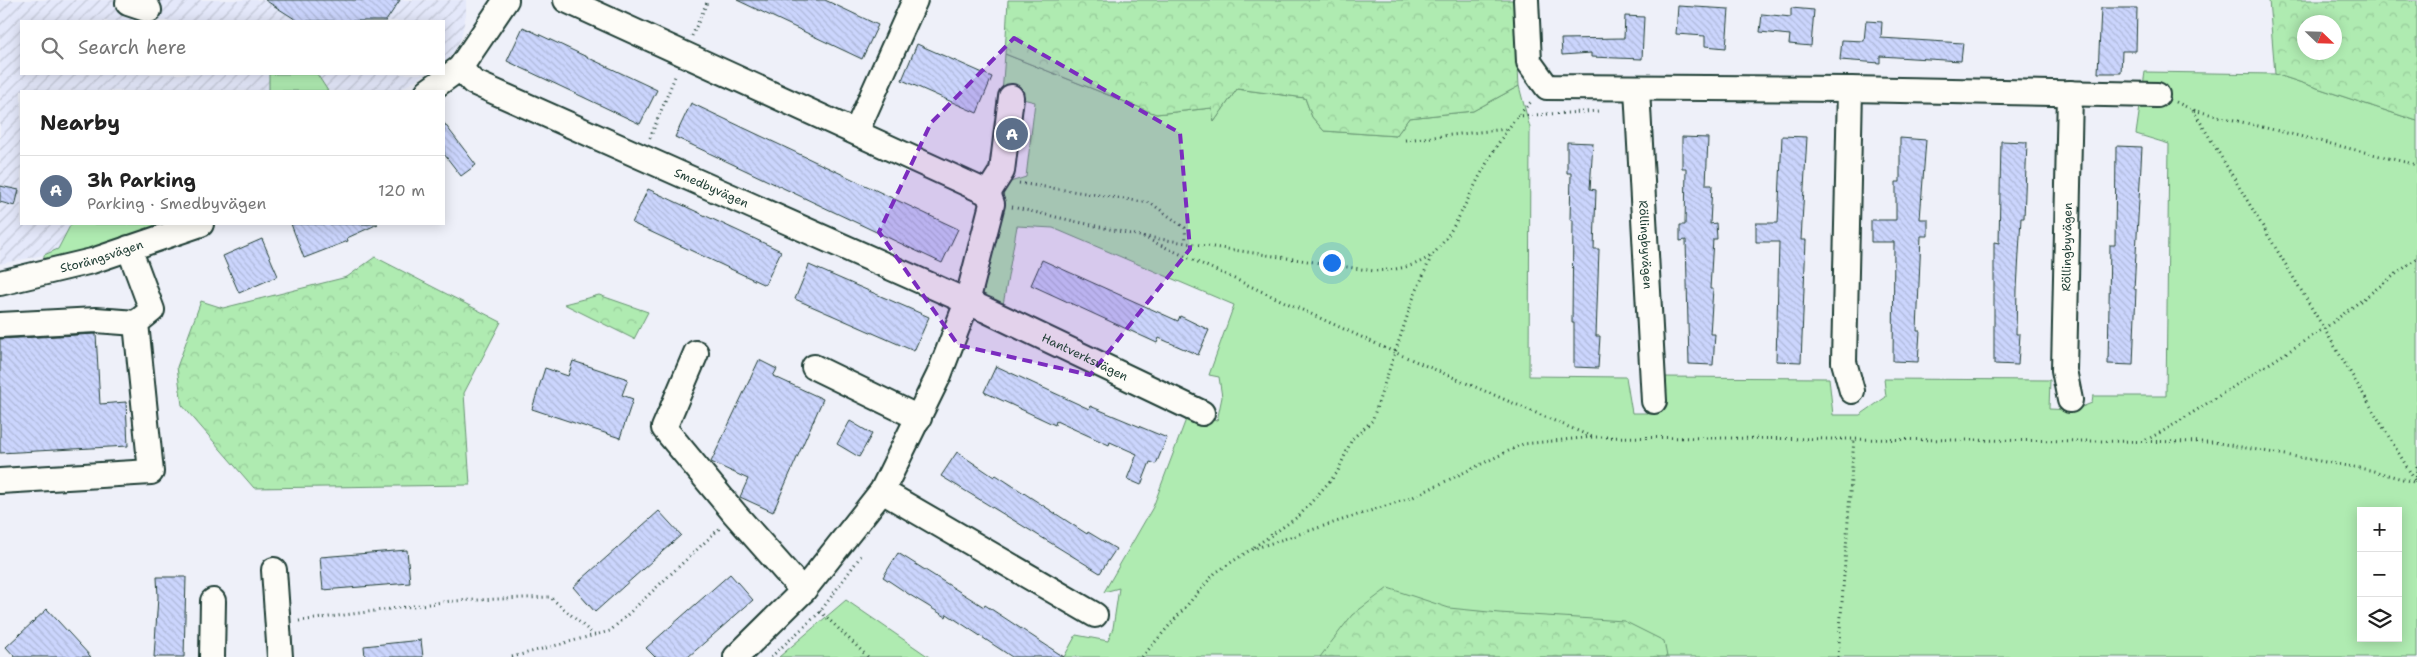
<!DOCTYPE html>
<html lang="en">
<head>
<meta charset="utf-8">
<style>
	body { margin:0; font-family:"Shantell Sans",sans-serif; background:#f6f6f6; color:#222 }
	.controls { position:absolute; right:15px; bottom:15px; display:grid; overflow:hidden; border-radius:0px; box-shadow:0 2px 12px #0003 }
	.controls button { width:45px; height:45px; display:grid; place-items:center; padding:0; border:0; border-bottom:1px solid #e0e0e0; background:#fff; color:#222; font:25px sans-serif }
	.compass { position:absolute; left:2297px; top:15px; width:45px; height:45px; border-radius:50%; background:#fff; box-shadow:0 2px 12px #0003; rotate:113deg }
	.you { position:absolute; left:1331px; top:262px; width:18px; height:18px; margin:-12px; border:4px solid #fff; border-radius:50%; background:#1a73e8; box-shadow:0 0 0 8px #1a73e833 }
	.badge { display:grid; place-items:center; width:32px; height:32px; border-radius:50%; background:#111827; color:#fff; font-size:16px; font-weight:700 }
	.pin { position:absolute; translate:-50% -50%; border:2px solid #fff; box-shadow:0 1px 5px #0006 }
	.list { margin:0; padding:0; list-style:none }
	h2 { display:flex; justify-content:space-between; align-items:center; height:65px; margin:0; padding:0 20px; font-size:21px }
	h2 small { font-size:16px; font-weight:400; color:#767676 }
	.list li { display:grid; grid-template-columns:32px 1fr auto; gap:15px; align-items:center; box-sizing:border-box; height:70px; padding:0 20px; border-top:1px solid #e0e0e0 }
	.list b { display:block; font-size:19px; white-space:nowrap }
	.list p { margin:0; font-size:16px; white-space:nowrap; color:#767676 }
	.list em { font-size:16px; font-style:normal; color:#767676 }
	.icon { flex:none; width:28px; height:28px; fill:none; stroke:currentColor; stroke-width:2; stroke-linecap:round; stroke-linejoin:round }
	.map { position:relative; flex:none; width:2417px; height:657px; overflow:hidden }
	.search { position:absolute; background:#fff; box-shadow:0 2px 12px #0003; left:20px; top:20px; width:425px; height:55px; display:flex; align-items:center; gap:12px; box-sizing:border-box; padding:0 18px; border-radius:0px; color:#767676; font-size:19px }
	.panel { position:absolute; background:#fff; box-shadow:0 2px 12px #0003; left:20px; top:90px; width:425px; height:135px; border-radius:0px }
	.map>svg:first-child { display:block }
</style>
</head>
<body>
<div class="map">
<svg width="2417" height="657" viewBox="0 0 2417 657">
	<defs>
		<pattern id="industrial-furrows" width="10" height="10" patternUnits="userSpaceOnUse" patternTransform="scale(1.25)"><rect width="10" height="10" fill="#e4e8fa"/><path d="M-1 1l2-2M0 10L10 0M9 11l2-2" fill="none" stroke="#c3c8d7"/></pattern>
		<pattern id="forest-crowns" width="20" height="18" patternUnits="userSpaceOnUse" patternTransform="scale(1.25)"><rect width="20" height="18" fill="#afebb1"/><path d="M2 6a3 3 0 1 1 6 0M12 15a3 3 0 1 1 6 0" fill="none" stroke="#96ca99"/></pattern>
		<pattern id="building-back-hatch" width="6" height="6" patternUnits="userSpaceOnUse" patternTransform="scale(1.25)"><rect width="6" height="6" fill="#cbd5fd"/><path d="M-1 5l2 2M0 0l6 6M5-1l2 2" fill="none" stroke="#aeb8d9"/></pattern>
	</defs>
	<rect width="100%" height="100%" fill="#eef0f9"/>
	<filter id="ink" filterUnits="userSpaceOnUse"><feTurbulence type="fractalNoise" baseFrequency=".02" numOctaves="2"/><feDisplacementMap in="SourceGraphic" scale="10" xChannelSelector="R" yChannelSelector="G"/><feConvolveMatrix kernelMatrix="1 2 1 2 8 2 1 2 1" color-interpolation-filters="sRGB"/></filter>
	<g filter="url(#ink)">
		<path fill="url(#industrial-furrows)" d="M0,0h466v14l-5,24 -11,20 -6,4v-41h-423v53h248v17h-248v133h50l-13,25 -14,6 -44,9z
			M317,74h108l-27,17h-70z"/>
		<path fill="#afebb1" stroke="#679472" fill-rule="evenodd" d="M1005,54l151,60 56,-6 2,14 23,-33 68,9 7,19 12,14 72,5 13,-18 64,-7 46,-25 11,42 -1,248 97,1 6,36h25l4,-36 168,1 4,37h27l26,-18 -2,-18 166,1 -1,29 25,1 18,-7 1,-7h73l3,-252 -33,-10 9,-62 130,2 142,47v536h-1353l12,-22 32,6 5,-13 6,-40 -15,4 49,-85 35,-93 29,7 5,-24 -3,-20 -10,-2 25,-70 -181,-77 -36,-2 -14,79 -14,-2 -6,-8 9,-91 12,-20 22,-7 9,-75 -33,-8zM2361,511h37v127h-37z
			M269,74h48l11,17h-59z
			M71,224h103l-130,41v-10l14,-6z
			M846,600l83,57h-150z"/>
		<path fill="url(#forest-crowns)" stroke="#679472" fill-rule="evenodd" d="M1008,0h506l5,86 -46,25 -64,7 -13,18 -72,-5 -12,-14 -7,-19 -68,-9 -23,33 -2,-14 -56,6 -151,-60z
			M2269,0h148v121l-142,-47zM2334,22v30h-30v-30z
			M375,257l126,65 -37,71 6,92 -216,3 -72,-83 -5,-38 24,-66 22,7 124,-31z
			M599,295l49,17 -14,27 -70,-35z
			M1388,588l61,20 50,5 125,8 40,20 3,16h-347l32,-42z"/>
		<path fill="url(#building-back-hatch)" stroke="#1f3d34" d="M265,0h135l-14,21h-88z
			M737,0h88l53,25 -16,34z
			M1678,6l51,3 -3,39 -21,-2v-10l-29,-2z
			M1791,8l23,2 -3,36 -22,-2 1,-9 -30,-3 2,-18 29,3z
			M2101,8h36l-1,43h-14l-1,22h-23z
			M1625,16l19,1 -2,42 -51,-2v-4l-29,2 -1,-16 63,-1z
			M1866,21l16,1 -1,16 82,5 -2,18 -81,-5v7l-40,-3 2,-20 22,1z
			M523,27l134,63 -17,34 -133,-63z
			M917,44l75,33 -15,36 -75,-33z
			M691,103l267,126 -16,34 -267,-126z
			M444,123l32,42 -15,11 -17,-22z
			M1782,136l25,1 -6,103h5l-5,122 -25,-1 3,-119h-23v-19h22z
			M1682,137l26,1 -2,47h6l-2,39 6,-1 1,16h-4l-3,50h3l-3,45h5l-2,31 -24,-1 -3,-124 -6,1v-16h5l1,-57h-4z
			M1900,138l26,2 -6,79h8v17h-7l-4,95h3l-2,31 -25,-1 1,-119h-23v-22h25v-38h4z
			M2001,141l26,1 -3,76h-3l-4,71 -1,45h4l-2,31 -24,-1v-122l5,1z
			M1567,142l26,1 -3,46 6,1 -2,59h5l-3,87h4l-2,32 -24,-1v-44h-2l1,-103h-3l1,-47h-4z
			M2116,146l26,1 -8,142h2l-3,76 -25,-1 2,-119h5z
			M0,186l19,4 -4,16 -15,-4z
			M648,189l133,62 -16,34 -133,-62z
			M291,224h87l-31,14 1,3 -44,17z
			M262,239l16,37 -39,17 -16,-37z
			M1042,260l136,61 2,-5 29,14 -11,25 -39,-17 -2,5 -126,-58z
			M809,265l120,52 -15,34 -119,-52z
			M96,334l4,70 26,-2 2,44 -128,7v-114z
			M759,360l18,9 -4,7 50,23 -50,113 -33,-15 8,-18 -37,-17z
			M573,361l55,18 -6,16 11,4 -13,39 -88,-29 13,-41 23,8z
			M996,366l93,43 1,-3 77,32 -11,26 -6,-2 -9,23 -14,-6 10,-25 -27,-12 -1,3 -53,-24 -1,4 -71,-33z
			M850,421l22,13 -13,23 -22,-13z
			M957,452l37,25 2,-2 91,59 1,-2 28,17 -16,24 -159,-97z
			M659,511l22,24 -86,77 -22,-25z
			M407,550l3,33 -87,7 -3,-33z
			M898,553l86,54 1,-2 79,52h-52l-65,-43 -1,3 -36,-22 -27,-18z
			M730,574l23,26 -65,57h-33l-9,-9z
			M157,577h29l-2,80h-30l4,-60z
			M47,609l44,48h-76l-9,-10z
			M421,640l2,17h-58l-1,-11z"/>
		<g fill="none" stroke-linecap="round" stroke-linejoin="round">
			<defs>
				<g id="minor">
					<path d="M129,0l-1,3 21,7"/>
					<path d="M566,0l422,193"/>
					<path d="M1526,0l3,62 18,25 303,2 307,6"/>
					<path id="s1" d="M460,68l13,14 513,228 216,103"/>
					<path id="s2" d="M1637,89l17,312"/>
					<path d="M1850,89l-6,273 8,29"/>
					<path d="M428,91l32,-23 46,-68"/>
					<path d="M2070,93l-6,277 6,30"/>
					<path d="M856,132l59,-132"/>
					<path d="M988,193l14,-22 9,-74"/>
					<path id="s3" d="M0,283l92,-22 109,-37"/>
					<path d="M0,325l96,-5 40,3"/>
					<path d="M696,353l-32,75 71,86 68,77"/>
					<path d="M814,367l105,51"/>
					<path d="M0,481l151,-9 -15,-149 16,-13 -23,-62"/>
					<path d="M882,491l213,124"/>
					<path d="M274,570l6,87"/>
					<path d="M212,657l1,-56"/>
					<path d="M736,657l67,-66 79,-100 57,-116 28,-73 25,-98 -4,-11"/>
				</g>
			</defs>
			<use href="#minor" stroke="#1f3d34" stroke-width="28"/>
			<path stroke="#1f3d34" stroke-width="3" stroke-dasharray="1 4" stroke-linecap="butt" d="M692,36l16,-36
				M2176,102l17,8 224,55
				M2193,110l223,372
				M1517,116l82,-5
				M650,138l26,-64
				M1405,140l102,-11
				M1019,183l132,20 34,25 1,14
				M1012,207l128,29 234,35c19,-1 38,-3 55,-14 17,-11 36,-52 45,-70 16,-31 33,-62 58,-86
				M1143,237l251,115 198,85
				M2146,440l21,-11 158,-101 92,-70
				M2416,482l1,-16
				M1254,547l45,-31 38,-43 15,-34 20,-18 41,-122 18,-42
				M820,611l48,46
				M299,621l152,-20 99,-4 43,37
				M512,657l98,-26 110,-103
				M771,657l49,-45 43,-59
				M1142,657l73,-84 35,-23 163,-53 110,-53 70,-7 620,5 157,28 47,13
				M1838,657l16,-218"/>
			<use href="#minor" stroke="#fdfcf7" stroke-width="24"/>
		</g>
	</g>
	<path fill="#7b2cbf" fill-opacity="0.2" stroke="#7b2cbf" stroke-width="4" stroke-dasharray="10 6" stroke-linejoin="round" d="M1014,38l166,95 10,116 -100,126 -132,-30 -79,-113 52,-109z"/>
	<g text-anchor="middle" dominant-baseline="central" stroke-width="4" stroke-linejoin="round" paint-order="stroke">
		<g font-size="12" fill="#1f3d34" stroke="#fdfcf7">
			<text stroke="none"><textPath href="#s1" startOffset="280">Smedbyvägen</textPath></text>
			<text stroke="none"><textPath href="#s2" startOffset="156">Röllingbyvägen</textPath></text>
			<text transform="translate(2067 247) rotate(-89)">Röllingbyvägen</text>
			<text stroke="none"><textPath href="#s3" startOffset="105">Storängsvägen</textPath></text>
			<text stroke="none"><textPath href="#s1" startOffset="690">Hantverksvägen</textPath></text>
		</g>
	</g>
</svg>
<div class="controls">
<button>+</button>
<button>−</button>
<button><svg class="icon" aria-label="layers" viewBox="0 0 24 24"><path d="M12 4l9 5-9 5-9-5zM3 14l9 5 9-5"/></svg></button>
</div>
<svg class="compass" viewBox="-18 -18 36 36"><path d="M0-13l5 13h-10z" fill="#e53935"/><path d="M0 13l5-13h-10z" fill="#767676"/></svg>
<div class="you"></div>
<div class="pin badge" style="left:1012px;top:134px;background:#5c6f8a">A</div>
<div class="search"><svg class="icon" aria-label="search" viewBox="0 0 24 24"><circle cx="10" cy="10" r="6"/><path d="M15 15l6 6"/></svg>Search here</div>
<section class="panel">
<h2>Nearby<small></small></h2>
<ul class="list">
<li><span class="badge" style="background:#5c6f8a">A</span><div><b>3h Parking</b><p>Parking · Smedbyvägen</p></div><em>120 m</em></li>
</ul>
</section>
</div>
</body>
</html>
